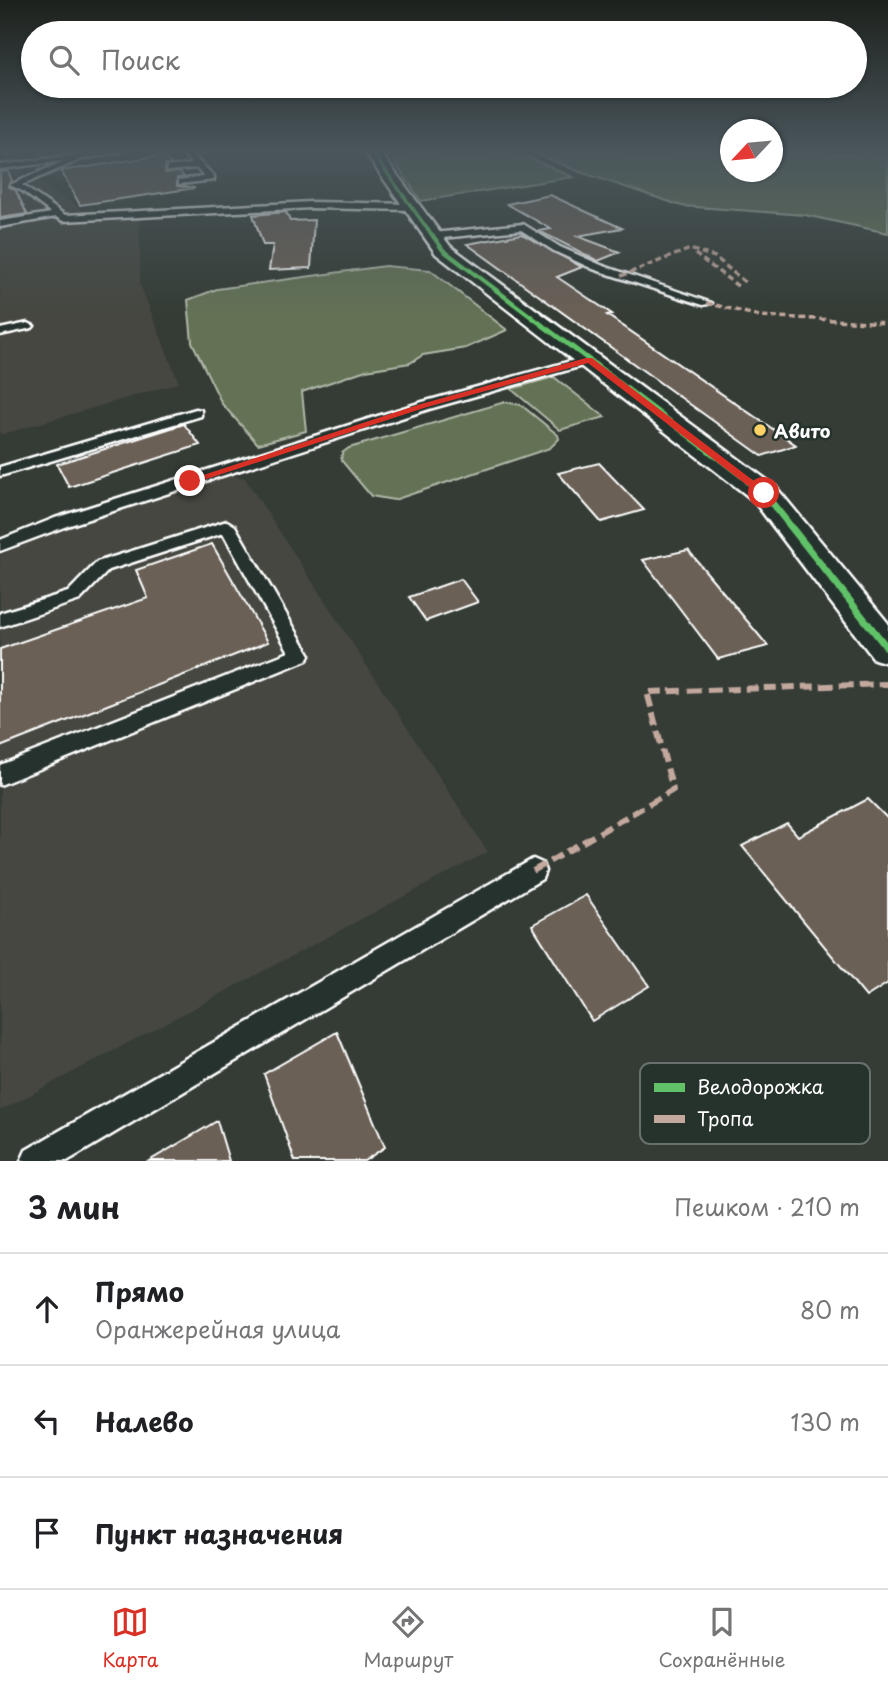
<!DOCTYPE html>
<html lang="ru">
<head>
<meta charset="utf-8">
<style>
	body { margin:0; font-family:"Playpen Sans",sans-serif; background:#f6f6f6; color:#202124 }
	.compass { position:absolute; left:720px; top:119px; width:63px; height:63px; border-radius:50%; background:#fff; box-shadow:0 2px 5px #0004; rotate:244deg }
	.stop { position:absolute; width:21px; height:21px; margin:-16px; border:5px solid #d93025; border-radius:50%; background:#fff }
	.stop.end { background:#d93025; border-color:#fff; box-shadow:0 2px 7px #0008 }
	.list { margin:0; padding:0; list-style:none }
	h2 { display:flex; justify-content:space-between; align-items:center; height:91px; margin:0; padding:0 28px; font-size:30px }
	h2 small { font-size:23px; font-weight:400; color:#757577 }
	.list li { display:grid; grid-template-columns:46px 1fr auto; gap:21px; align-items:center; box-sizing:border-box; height:112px; padding:0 28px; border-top:2px solid #e0e0e0 }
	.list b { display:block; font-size:26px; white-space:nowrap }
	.list p { margin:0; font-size:23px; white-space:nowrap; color:#757577 }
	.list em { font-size:23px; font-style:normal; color:#757577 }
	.icon { flex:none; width:38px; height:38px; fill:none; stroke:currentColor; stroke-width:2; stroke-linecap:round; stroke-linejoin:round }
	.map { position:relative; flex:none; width:888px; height:1161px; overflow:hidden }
	.search { position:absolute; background:#fff; box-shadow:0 2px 5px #0004; left:21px; right:21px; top:21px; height:77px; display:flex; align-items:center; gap:18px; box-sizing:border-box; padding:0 24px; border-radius:38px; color:#757577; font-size:26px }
	.sheet { height:427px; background:#fff }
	nav { display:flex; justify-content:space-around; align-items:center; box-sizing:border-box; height:98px; border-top:2px solid #e0e0e0; background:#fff; font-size:19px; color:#757577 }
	nav a { display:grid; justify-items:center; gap:4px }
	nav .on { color:#d93025 }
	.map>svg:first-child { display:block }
</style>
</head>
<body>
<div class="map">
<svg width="888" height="1161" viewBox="0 0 888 1161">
	<rect width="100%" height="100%" fill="#343c35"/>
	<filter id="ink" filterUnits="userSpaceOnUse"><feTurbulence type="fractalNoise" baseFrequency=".0143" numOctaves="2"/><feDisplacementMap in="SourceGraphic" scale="14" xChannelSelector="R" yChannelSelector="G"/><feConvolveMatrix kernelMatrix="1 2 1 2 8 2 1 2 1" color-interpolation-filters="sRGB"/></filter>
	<g filter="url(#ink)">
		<path fill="#44473f" d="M19,169l70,45 51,3v67l39,99 -179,52v-263z
			M226,474l19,4 243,374 -488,259v-556l66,-29z"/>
		<path fill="#637254" stroke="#b1b8aa" stroke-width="2" d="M388,152h128l57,25 -152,24z
			M533,152h197v20h42l1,-20 115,3v78l-83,-18 -123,-9 -102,-34z
			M385,266l45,4 77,60 -41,18 -43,7 -13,8 -44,7 -64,22 4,39 -48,13 -36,-40 -30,-62 -4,-42 29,-11z
			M554,377l51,40 -45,13 -49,-41z
			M505,402l16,3 37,30 1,4 -9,9 -156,52 -23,-4 -30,-36 1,-7 7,-5z"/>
		<path fill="#6b6056" stroke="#fff" stroke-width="2" d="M163,155l8,9 -6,1v8l15,-1 4,5 -7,1v8l18,2 -115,17 -19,-34z
			M8,171l4,10 -4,5 8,5 11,23 -27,4v-46z
			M550,195l72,33 -45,8 43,16 -22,9 -59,-30 12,-2 -44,-25z
			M286,212l4,9 24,-1 -3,48 -42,2 4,-25h-10l-10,-30z
			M522,234l60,33 -25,10 55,37 -5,1 189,130 -34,11 -295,-212z
			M184,424l16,21 -131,42 -12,-23z
			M599,463l45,47 -43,12 -43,-49z
			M212,544l56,98 -268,105v-98l148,-51 -12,-28z
			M688,550l80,96 -50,13 -75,-99z
			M461,579l17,23 -52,19 -17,-24z
			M868,799l20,20v164l-22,14 -124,-151 45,-23 11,13z
			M586,895l63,91 -57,35 -60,-96z
			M337,1032l48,115 -21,14h-69l-31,-87z
			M217,1121l12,40h-80z"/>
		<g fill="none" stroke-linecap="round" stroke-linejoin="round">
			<defs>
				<path id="lane" d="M120,152l-38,7 -60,26 43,30 246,-13 102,2 4,3 -4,3 -102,-2 -248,13 -7,-4 -56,10v-6l51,-8 -30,-23 -11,-5 54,-24 -64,8v-4l82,-11z
					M181,152h8l25,24v4l-35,4v-4l26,-4 -9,-8 -29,3v-4l25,-3z
					M523,224l37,23 41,18 111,38 -9,2 -110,-36 -39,-18 -33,-21 -88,9 -5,-3 5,-3z
					M28,323l6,3 -2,2 -32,7v-6z
					M589,356l6,4 -2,3 -164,46 -362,117 -67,25v-11l55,-22 364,-115z
					M196,409l5,1v6l-201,60v-9z
					M227,521l8,5 72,124 3,5 -3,5 -307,125v-20l289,-113 -66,-119 -114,37 -29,30 -80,27v-14l68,-21 29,-30z
					M533,859l9,4 3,8 -3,8 -475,282h-46l5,-11z"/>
				<path id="street" d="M365,152h15l70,94 325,240 113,137v40l-14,-4 -121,-159 -317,-246z"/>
			</defs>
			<use href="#lane" stroke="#fff" stroke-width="5"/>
			<use href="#street" stroke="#fff" stroke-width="5"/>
			<use href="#lane" fill="#26332d" fill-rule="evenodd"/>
			<use href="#street" fill="#26332d" fill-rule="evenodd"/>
			<path stroke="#c3a89e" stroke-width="2.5" stroke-dasharray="5 2.5" stroke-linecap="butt" d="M37,162l3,-10"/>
			<path stroke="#c3a89e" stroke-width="3.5" stroke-dasharray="6 3.5" stroke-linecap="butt" d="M695,254l44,33
				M621,276l69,-27 25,8 31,26
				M707,303l52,13 129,7"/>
			<path stroke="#c3a89e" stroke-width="6" stroke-dasharray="13 6" stroke-linecap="butt" d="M533,871l140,-81 -26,-98 241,-8"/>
			<defs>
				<path id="cycleway-far3" d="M372,152l62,86"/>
				<path id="cycleway-far2" d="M433,236l10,14 127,96"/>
				<path id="cycleway-far1" d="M568,344l184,140"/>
				<path id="cycleway" d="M749,482l15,11 124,156"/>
			</defs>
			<use href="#cycleway-far3" stroke="#26332d" stroke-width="5"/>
			<use href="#cycleway-far2" stroke="#26332d" stroke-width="7"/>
			<use href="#cycleway-far1" stroke="#26332d" stroke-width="9"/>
			<use href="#cycleway" stroke="#26332d" stroke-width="11"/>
			<use href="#cycleway-far3" stroke="#61c268" stroke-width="3.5"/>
			<use href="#cycleway-far2" stroke="#61c268" stroke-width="4.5"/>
			<use href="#cycleway-far1" stroke="#61c268" stroke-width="5"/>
			<use href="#cycleway" stroke="#61c268" stroke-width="7"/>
		</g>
	</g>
	<linearGradient id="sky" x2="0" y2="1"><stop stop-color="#1d211d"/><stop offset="0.48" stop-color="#4a565c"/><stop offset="1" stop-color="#4a565c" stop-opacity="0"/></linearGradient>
	<rect width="888" height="315" fill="url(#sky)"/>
	<path fill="#d93025" d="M586,358h6l175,133v4h-7l-172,-132 -161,44 -233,76 -9,-2 236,-77z"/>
	<circle fill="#ffd166" stroke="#26332d" stroke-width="2.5" cx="760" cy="430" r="7"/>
	<g text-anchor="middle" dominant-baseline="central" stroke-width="5" stroke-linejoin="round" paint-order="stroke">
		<g font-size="18" font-weight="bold" fill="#fff" stroke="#26332d" text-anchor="start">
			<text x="774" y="430">Авито</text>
		</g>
	</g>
	<rect x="640" y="1063" width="230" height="81" rx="10" fill="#26332d" stroke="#67706c" stroke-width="2"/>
	<rect x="654" y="1083" width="31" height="9" fill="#61c268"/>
	<rect x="654" y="1115" width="31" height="8" fill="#c3a89e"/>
	<g font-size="19" fill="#fff">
		<text x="697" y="1094">Велодорожка</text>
		<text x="697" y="1126">Тропа</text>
	</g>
</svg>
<svg class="compass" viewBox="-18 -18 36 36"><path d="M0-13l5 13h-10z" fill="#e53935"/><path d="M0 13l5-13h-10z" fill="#757577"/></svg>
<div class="stop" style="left:764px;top:493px"></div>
<div class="stop end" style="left:190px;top:481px"></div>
<div class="search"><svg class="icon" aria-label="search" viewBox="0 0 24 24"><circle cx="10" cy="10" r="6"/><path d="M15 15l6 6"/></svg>Поиск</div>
</div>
<section class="sheet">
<h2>3 мин<small>Пешком · 210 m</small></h2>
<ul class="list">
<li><svg class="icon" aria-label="ahead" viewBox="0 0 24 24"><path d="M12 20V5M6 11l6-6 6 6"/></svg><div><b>Прямо</b><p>Оранжерейная улица</p></div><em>80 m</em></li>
<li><svg class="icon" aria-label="left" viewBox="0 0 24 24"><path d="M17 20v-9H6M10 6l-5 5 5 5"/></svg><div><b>Налево</b></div><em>130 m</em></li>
<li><svg class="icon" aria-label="arrive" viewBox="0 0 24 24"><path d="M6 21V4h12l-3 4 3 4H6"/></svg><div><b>Пункт назначения</b></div></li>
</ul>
</section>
<nav>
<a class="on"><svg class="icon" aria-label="map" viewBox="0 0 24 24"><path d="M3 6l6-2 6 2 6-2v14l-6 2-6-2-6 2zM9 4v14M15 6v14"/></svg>Карта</a>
<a><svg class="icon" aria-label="directions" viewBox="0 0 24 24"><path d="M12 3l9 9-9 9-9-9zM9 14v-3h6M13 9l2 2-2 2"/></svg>Маршрут</a>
<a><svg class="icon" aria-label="saved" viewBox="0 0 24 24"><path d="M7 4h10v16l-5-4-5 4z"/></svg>Сохранённые</a>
</nav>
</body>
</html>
